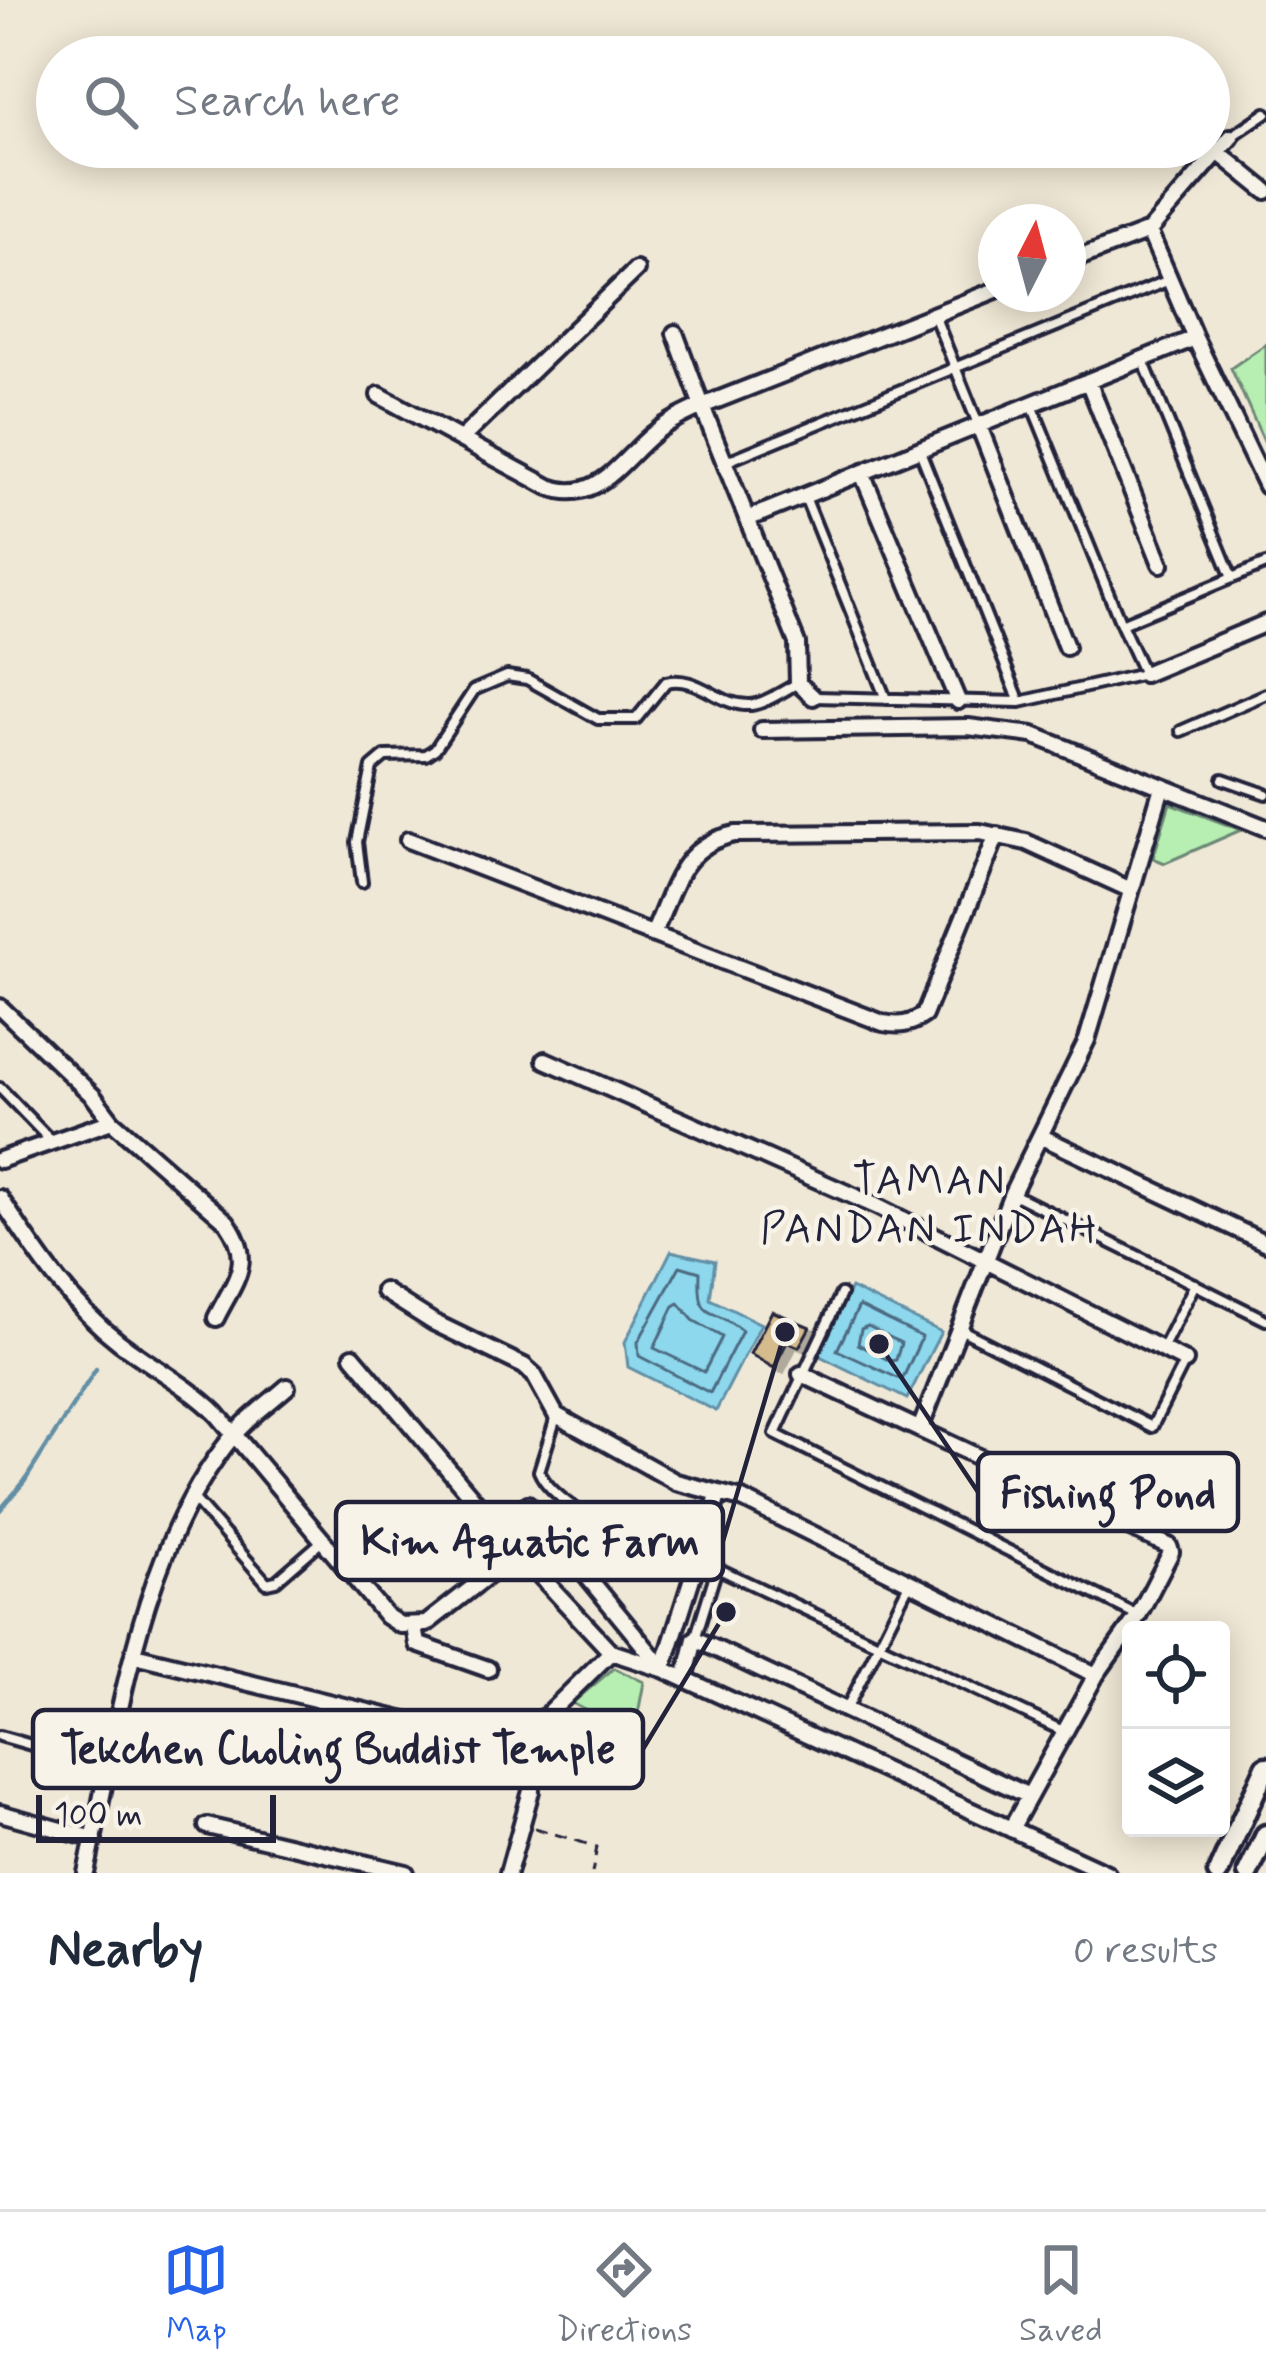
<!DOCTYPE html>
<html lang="en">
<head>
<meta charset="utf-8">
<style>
	body { margin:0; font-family:Mynerve,sans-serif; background:#f2f2f3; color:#1f2937 }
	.controls { position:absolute; right:36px; bottom:36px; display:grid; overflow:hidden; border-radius:12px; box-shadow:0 6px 30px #0003 }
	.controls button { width:108px; height:108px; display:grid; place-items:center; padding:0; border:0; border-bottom:3px solid #e0e1e3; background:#fff; color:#1f2937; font:60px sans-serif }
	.compass { position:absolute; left:978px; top:204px; width:108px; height:108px; border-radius:50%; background:#fff; box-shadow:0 6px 30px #0003; rotate:6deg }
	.scale { position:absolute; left:36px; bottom:30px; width:240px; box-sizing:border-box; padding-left:12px; border:6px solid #22223b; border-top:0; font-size:33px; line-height:42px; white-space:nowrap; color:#22223b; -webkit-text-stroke:9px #f7f3e8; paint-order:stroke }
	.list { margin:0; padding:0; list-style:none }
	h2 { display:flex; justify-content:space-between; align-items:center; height:156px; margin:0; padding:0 48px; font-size:51px }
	h2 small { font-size:39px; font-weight:400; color:#747a83 }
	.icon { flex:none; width:66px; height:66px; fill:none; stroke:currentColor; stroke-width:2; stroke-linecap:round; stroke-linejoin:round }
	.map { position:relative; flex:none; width:1266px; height:1873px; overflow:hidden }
	.search { position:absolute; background:#fff; box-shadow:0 6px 30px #0003; left:36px; right:36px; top:36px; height:132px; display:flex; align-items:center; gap:30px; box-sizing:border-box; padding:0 42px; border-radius:66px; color:#747a83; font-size:45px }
	.sheet { height:336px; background:#fff }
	nav { display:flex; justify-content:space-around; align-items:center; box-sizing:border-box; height:168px; border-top:3px solid #e0e1e3; background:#fff; font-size:33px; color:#747a83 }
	nav a { display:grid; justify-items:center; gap:6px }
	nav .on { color:#2563eb }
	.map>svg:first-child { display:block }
</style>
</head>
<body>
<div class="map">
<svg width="1266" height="1873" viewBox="0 0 1266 1873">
	<defs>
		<filter id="shadow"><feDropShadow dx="9" dy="5.5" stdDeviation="0" flood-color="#0004"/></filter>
	</defs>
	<rect width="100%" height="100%" fill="#f0e8d6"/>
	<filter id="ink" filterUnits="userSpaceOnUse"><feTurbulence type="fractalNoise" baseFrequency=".00833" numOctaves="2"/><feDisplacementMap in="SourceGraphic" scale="24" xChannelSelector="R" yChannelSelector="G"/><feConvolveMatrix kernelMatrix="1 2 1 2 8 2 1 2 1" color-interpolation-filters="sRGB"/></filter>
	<g filter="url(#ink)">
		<path fill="#b7efb2" stroke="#6c8876" stroke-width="3" d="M1266,344v102l-35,-78z
			M1170,803l71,27 -76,33 -12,-5z
			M614,1668l30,14 -10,53 -62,-32z"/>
		<path fill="#8dd8ed" stroke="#628fa6" stroke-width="3" d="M671,1251l44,10 -5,38 51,25 -45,87 -88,-44 -3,-25z
			M851,1288l90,44 -34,67 -89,-44z"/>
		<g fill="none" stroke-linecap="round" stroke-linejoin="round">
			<path stroke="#4d6b82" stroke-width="3" d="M680,1266l20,6c-2,53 9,31 42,59l-32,62 -71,-37 -1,-14z
				M679,1303l14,17 29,17 -18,35 -50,-24 20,-42z
				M859,1306l63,31 -20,43 -65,-30z
				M868,1326l33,17 -5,17 -6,1 -32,-17 3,-15z"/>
			<path stroke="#628fa6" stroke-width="4.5" d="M0,1510l24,-28 72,-113"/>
		</g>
		<path fill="#d6bc8c" stroke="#22223b" stroke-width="3" filter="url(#shadow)" d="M772,1311l38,16 -11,20 -12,-5 -13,26 -24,-14z"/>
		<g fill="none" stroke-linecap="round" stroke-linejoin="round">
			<defs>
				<path id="service" d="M1232,136l34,-23
					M934,315l44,109
					M1143,360l89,218
					M1032,405l89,219
					M920,451l100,251
					M725,462l444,-182
					M805,497l81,202
					M815,697l205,5 124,-28 -23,-50 145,-60
					M1181,731l85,-37
					M1223,779l43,15
					M362,882l-5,-40 15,-75 13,-11 41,-1 9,-6 39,-59 33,-14 20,3 71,40h38l30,-37c32,-8 53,25 85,23 15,-2 32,-14 45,-21
					M0,1088l52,54
					M1013,1194l253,126
					M841,1294l-66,140 362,181
					M960,1329l192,98 33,-66
					M1163,1347l32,-63
					M556,1417l-17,54c15,37 102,73 138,94
					M193,1498l74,85 9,-2 46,-40
					M695,1639l22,-71 346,163
					M847,1708l63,-126
					M0,1736l108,31"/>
				<path id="minor" d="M1218,152l48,39
					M1149,231l82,-94
					M1068,262l81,-31 46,107 71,148
					M1088,381l73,183
					M379,395l170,92c47,18 71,-25 103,-52 15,-13 33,-21 50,-29l-27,-73
					M979,426l87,221
					M461,439l175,-169
					M862,473l96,228
					M747,519l448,-181
					M1144,674l122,-51
					M813,697l-15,-14 -1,-40 -95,-237 294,-116
					M762,730l206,-3 65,8 233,93
					M408,840l475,183c17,3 27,2 41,-8l73,-180
					M654,932c20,-44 27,-87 81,-98l245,-2 46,10 103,47
					M0,1007l93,89 19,25 115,101c28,40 8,58 -11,96
					M545,1060l331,146 309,155
					M1040,1136l226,107
					M0,1160l112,-39
					M0,1198c35,53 68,105 119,144 33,25 68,43 98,72l169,202 14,9 26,-1 92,-72 93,100 52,17 444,204
					M384,1291l49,31 91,44 10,9 22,40 120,67 43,11 -56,176
					M353,1356l165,196
					M801,1374l368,172 2,6 -33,64 -42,59 -85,154
					M920,1429l92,-236 75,-153 75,-253
					M719,1493l23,6 354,176
					M528,1504l135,165
					M414,1627l3,17 71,25
					M134,1655l379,92 16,10 2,34 -23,82
					M685,1679l10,-40 334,157
					M529,1757l19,-43 63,-62
					M0,1813l94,26
					M207,1826l199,47
					M86,1873c32,-143 51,-320 146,-436 15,-19 37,-34 55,-50"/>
				<path id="tertiary" d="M1218,1873l48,-106
					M1248,1873l18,-38"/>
			</defs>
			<use href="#service" stroke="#22223b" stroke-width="16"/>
			<use href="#minor" stroke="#22223b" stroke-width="22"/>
			<use href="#tertiary" stroke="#22223b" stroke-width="27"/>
			<path stroke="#22223b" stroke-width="3" stroke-dasharray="12 9" stroke-linecap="butt" d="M535,1828l62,19 -5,26"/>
			<use href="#service" stroke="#f7f3e8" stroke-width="8"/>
			<use href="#minor" stroke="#f7f3e8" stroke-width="14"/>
			<use href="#tertiary" stroke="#f7f3e8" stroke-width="18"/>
		</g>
	</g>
	<g text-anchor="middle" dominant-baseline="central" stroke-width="9" stroke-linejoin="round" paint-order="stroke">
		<g font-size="42" letter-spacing="3" fill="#22223b" stroke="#f7f3e8">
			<text x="930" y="1182">TAMAN<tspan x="930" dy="48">PANDAN INDAH</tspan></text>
		</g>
	</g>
	<path fill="none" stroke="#22223b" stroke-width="4.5" d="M879 1344L978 1492M785 1332L723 1541M726 1612L643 1749"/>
	<g fill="#22223b" stroke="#f7f3e8" stroke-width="4.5">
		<circle cx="879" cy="1344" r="12"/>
		<circle cx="785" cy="1332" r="12"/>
		<circle cx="726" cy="1612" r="12"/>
	</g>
	<g fill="#f7f3e8" stroke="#22223b" stroke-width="4.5">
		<rect x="978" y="1453" width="260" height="78" rx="12"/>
		<rect x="336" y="1502" width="387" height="78" rx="12"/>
		<rect x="33" y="1710" width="610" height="78" rx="12"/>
	</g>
	<g font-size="42" text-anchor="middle" font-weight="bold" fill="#22223b">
		<text x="1108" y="1507">Fishing Pond</text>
		<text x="530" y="1555">Kim Aquatic Farm</text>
		<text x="338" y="1763">Tekchen Choling Buddist Temple</text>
	</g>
</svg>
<div class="controls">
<button><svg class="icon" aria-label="locate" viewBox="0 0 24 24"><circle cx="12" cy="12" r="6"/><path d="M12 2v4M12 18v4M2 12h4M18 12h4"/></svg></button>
<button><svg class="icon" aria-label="layers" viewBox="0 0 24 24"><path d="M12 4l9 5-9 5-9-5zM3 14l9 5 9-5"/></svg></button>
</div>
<svg class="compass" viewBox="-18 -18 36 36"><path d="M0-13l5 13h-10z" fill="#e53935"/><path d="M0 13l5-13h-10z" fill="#747a83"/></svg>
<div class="scale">100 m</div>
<div class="search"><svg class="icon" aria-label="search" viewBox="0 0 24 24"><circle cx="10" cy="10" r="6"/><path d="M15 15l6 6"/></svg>Search here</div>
</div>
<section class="sheet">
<h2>Nearby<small>0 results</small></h2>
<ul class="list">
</ul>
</section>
<nav>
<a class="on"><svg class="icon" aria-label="map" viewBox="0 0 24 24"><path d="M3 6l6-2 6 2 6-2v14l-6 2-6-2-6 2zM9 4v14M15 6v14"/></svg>Map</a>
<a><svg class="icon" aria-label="directions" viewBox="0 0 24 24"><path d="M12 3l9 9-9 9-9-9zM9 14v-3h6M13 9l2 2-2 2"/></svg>Directions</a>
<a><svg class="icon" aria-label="saved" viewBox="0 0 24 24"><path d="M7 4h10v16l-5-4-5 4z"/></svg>Saved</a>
</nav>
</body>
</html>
